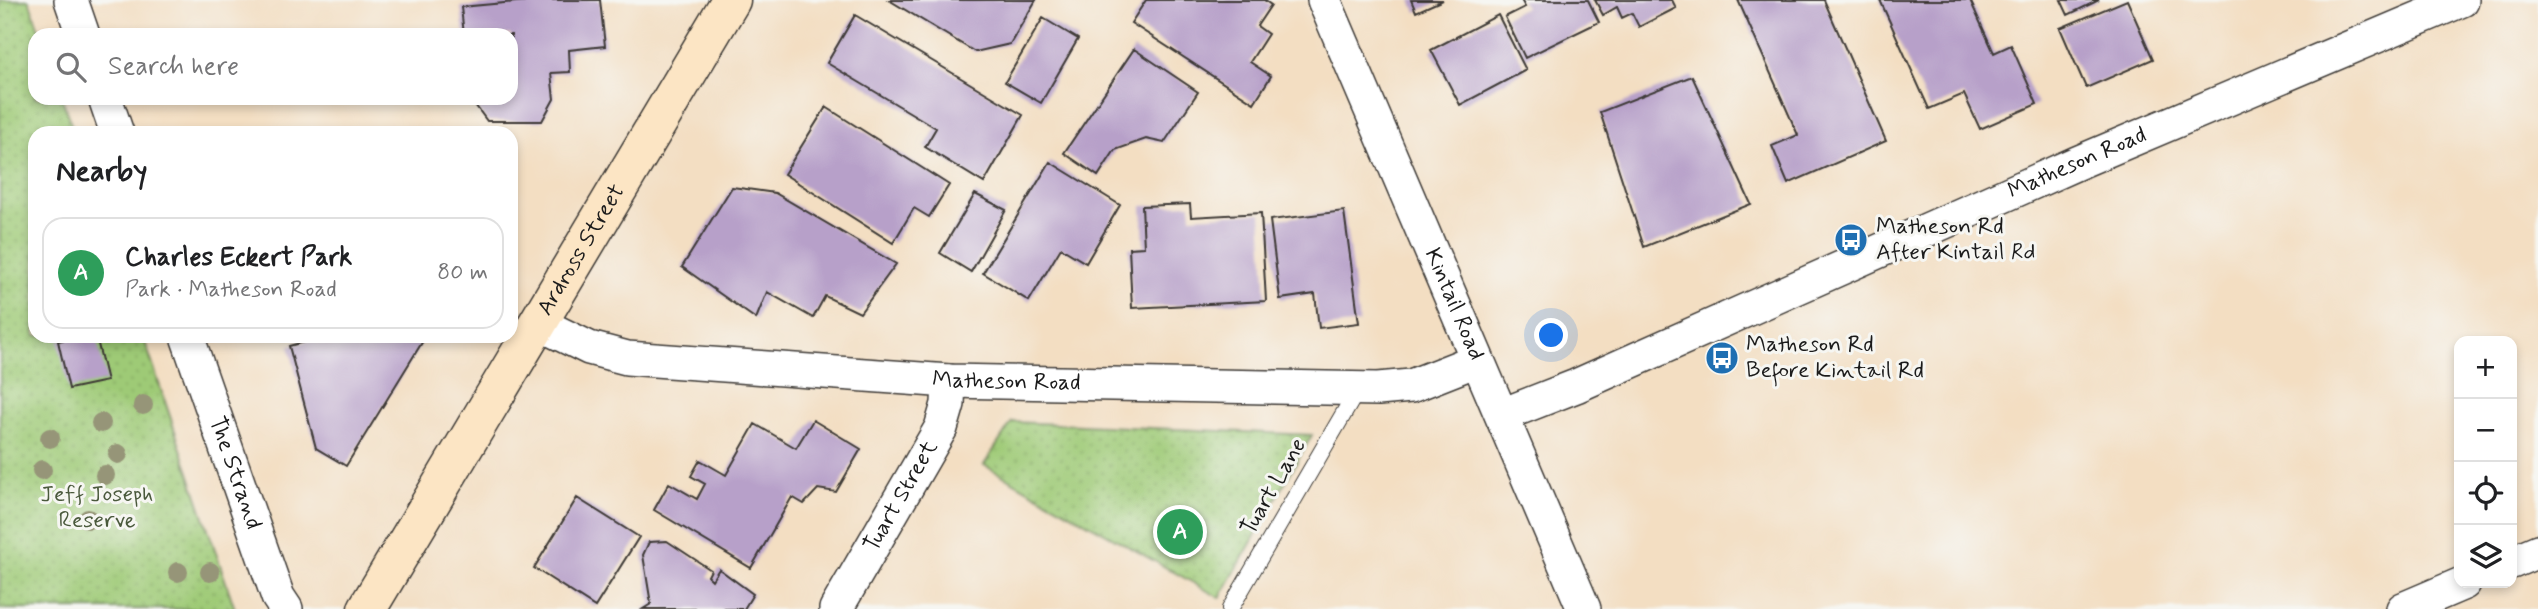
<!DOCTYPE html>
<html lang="en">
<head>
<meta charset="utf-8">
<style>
	body { margin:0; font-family:Mynerve,sans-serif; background:#f2f2f2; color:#202124 }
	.controls { position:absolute; right:21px; bottom:21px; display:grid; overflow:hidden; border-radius:14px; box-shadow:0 4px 10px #0003 }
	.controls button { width:63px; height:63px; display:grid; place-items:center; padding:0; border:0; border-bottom:2px solid #e0e0e0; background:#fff; color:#202124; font:35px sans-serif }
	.you { position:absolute; left:1552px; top:336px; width:24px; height:24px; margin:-18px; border:5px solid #fff; border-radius:50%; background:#1a73e8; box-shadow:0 0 0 10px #1a73e833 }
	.badge { display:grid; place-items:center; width:46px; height:46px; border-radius:50%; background:#1f6fb2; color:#fff; font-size:23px; font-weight:700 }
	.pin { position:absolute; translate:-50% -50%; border:4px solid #fff; box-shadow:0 2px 7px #0006 }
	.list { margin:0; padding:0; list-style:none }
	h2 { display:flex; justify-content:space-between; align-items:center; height:91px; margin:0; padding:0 28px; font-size:30px }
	h2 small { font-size:23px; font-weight:400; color:#757577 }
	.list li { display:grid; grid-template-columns:46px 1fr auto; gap:21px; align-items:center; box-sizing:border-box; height:112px; margin:0 14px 14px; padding:0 14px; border:2px solid #e0e0e0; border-radius:21px }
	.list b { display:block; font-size:26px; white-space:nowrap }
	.list p { margin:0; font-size:23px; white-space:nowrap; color:#757577 }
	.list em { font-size:23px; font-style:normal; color:#757577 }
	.icon { flex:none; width:38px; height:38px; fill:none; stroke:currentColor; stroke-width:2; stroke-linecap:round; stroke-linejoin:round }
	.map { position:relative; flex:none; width:2538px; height:609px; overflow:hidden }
	.search { position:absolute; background:#fff; box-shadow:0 4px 10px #0003; left:28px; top:28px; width:490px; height:77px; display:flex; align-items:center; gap:18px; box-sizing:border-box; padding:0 24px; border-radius:21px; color:#757577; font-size:26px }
	.panel { position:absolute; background:#fff; box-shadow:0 4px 10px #0003; left:28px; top:126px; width:490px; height:217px; border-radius:21px }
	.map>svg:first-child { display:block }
</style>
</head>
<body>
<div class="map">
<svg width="2538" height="609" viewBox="0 0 2538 609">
	<defs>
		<pattern id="park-dots" width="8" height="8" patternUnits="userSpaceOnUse" patternTransform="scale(1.75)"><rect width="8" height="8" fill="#9eca76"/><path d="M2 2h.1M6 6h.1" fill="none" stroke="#88ad66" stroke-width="1.8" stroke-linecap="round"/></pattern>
	</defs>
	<rect width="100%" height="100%" fill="#f6f6f2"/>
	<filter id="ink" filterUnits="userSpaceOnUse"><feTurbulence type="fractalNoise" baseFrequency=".0143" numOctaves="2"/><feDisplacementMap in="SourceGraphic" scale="14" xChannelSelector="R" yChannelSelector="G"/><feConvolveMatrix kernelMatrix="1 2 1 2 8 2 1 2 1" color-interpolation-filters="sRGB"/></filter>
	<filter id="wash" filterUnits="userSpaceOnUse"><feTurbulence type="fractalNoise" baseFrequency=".00686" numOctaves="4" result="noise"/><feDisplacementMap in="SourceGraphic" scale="28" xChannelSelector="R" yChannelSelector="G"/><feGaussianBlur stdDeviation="1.57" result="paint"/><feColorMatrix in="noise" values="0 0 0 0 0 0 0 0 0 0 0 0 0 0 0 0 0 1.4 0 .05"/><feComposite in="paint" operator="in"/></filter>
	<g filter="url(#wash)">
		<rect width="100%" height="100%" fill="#f3dec2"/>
		<path fill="url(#park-dots)" stroke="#5d7349" stroke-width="2" d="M0,0h29l12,35h-6v63h27l12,35h-39v203h108l92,273h-235z
			M1012,422l300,13 -92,163 -236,-133z"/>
		<g id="blocks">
			<path fill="#b7a0c9" d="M538,0h62l5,46 -36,4 1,22 -19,1 3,26 -12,22h-55l-17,-23h41v-63h-47l-3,-28z
				M889,0h147l-26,44 -35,8z
				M1146,0h118l7,5 -14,21 11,8 -18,28 21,14 -17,27 -123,-80z
				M1411,0h32l-27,12z
				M1521,0h67l11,22 -74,36 -20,-41 20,-10z
				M1595,0h77l4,8 -37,19 -7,-14 -10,5 -5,-11 -14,8z
				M1738,0h86l62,141 -98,43 -16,-38 26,-11z
				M1880,0h90l24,53 17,-8 26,59 -57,25 -16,-35 -35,15z
				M2061,0h38l-31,15z
				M2127,0l26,59 -67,29 -26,-60z
				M855,15l168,100 -39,68 -59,-36 11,-19 -109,-65z
				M1498,15l28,55 -66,35 -29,-55z
				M1043,18l35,21 -37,64 -36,-21z
				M1134,49l64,43 -34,51 -18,-4 -31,11 -17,26 -34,-23z
				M1692,76l59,128 -107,43 -44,-135z
				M826,107l123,78 -20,32 -15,-9 -21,35 -109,-69z
				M1050,162l70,43 -34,58 -25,-15 -32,53 -46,-28z
				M732,187l43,6 121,71 -36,49 -35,-17 -12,22 -46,-26 -11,27 -74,-52z
				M975,194l31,16 -35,62 -31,-19z
				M1190,204l1,13 70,-4 5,88 -134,7 -3,-60 15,-1 -2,-41z
				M1344,211l15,112 -40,5 -4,-34 -35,5 -10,-79z
				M80,336h16l11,45 -38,8 -11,-48z
				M326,336h100l-80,130 -30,-18 -27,-102z
				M813,420l48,29 -25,43 -18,-3 -14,15 -12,-7 -41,71 -97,-58 15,-27 28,16 8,-15 -14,-8 9,-16 26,15 29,-51 41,24z
				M577,498l62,39 -44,70 -61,-39z
				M667,541l44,29 -3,6 4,4 7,-11 34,25 -9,15h-101l8,-5 -8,-49 6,-13z"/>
		</g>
	</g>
	<g filter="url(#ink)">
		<use href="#blocks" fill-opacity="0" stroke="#3c3935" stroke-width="2"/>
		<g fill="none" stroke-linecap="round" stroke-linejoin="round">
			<defs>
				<path id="lane" d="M1230,609l128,-220"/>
				<g id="street">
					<path d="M71,0l12,35"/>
					<path id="s1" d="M1324,0l260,609"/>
					<path d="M105,98l12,35"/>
					<path id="s2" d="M540,324l49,24 38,10 322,23 429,8 33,-3 66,-26"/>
					<path id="s3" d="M187,336l91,261 8,12"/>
					<path id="s4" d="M1502,415l74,-29 501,-223 385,-163"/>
					<path d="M2512,562l26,-11"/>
					<path id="s5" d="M836,609l105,-181 7,-24 1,-23"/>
					<path d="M2403,609l61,-26"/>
				</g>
				<g id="secondary">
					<path id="s6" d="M367,609l364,-609"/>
				</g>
			</defs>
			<use href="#lane" stroke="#3c3935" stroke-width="18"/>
			<use href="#street" stroke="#3c3935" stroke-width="36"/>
			<use href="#secondary" stroke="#3c3935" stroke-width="41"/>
			<use href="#lane" stroke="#fff" stroke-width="16"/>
			<use href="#street" stroke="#fff" stroke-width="33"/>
			<use href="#secondary" stroke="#fce5c4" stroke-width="38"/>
		</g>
		<g fill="#969578">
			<circle cx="143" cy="405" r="10"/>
			<circle cx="101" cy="423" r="10"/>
			<circle cx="50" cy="438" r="10"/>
			<circle cx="118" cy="454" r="10"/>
			<circle cx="42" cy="470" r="10"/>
			<circle cx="105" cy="475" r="10"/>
			<circle cx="88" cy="519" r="10"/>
			<circle cx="178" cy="572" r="10"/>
			<circle cx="210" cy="572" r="10"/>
		</g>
	</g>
	<defs>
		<symbol id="bus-disc" viewBox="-11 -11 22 22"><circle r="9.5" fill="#1f6fb2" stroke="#f6f6f2"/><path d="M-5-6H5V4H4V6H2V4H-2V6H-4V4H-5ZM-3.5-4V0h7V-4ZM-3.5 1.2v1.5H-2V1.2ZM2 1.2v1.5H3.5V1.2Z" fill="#fff"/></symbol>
	</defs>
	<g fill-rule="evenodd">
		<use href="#bus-disc" x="1832" y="221" width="38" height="38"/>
		<use href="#bus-disc" x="1703" y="339" width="38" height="38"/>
	</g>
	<g text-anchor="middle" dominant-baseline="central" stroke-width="6" stroke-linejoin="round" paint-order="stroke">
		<g font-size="23" fill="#1c1c1c" stroke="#f6f6f2">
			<text stroke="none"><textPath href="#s4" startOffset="628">Matheson Road</textPath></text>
			<text stroke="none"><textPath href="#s6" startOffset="418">Ardross Street</textPath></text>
			<text stroke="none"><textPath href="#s1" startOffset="331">Kintail Road</textPath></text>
			<text stroke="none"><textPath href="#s2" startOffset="474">Matheson Road</textPath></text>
			<text stroke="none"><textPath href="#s3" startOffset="145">The Strand</textPath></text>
			<text transform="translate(1274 487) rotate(-60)">Tuart Lane</text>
			<text stroke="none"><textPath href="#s5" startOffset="130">Tuart Street</textPath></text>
		</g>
		<g font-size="23" fill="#1c1c1c" stroke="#f6f6f2" text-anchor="start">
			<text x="1876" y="227">Matheson Rd<tspan x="1876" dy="26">After Kintail Rd</tspan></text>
			<text x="1746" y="345">Matheson Rd<tspan x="1746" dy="26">Before Kintail Rd</tspan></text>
		</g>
		<g font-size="23" fill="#4a593c" stroke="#f6f6f2">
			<text x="97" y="495">Jeff Joseph<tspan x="97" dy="26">Reserve</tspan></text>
		</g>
	</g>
</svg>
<div class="controls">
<button>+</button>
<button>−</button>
<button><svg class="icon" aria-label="locate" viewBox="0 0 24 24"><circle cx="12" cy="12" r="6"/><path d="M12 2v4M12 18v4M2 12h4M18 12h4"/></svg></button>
<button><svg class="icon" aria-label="layers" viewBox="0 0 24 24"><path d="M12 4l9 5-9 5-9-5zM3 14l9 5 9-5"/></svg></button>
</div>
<div class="you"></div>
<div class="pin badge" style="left:1180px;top:532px;background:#2e9e5b">A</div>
<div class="search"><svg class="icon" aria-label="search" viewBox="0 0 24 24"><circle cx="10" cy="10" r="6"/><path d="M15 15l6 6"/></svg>Search here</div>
<section class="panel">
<h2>Nearby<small></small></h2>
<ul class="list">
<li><span class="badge" style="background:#2e9e5b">A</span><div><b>Charles Eckert Park</b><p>Park · Matheson Road</p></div><em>80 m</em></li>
</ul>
</section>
</div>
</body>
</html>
